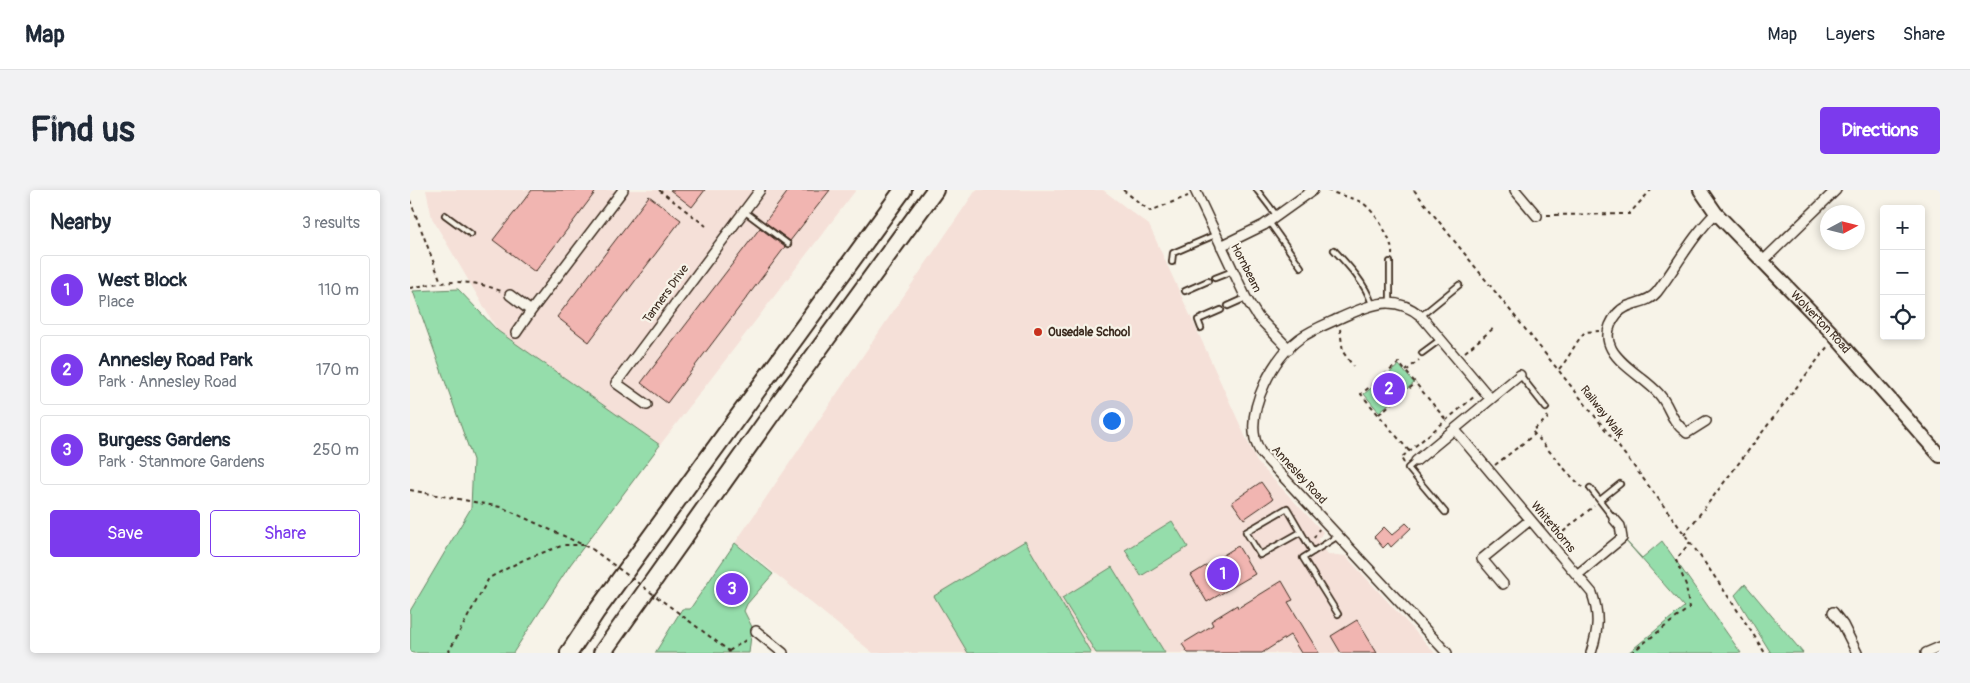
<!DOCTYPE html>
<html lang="en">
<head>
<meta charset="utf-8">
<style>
	body { margin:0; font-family:Pangolin,sans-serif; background:#f2f2f3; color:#1f2937 }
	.controls { position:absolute; right:15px; top:15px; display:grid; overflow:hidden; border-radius:5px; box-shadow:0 2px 8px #0003 }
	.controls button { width:45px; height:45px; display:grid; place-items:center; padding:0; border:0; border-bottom:1px solid #e0e1e3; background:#fff; color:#1f2937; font:25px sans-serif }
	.compass { position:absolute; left:1410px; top:15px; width:45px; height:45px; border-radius:50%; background:#fff; box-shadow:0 2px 8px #0003; rotate:83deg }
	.you { position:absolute; left:701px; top:230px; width:18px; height:18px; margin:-12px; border:4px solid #fff; border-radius:50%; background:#1a73e8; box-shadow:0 0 0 8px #1a73e833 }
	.badge { display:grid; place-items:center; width:32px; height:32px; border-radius:50%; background:#7c3aed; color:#fff; font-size:16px; font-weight:700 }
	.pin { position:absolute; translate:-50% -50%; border:2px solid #fff; box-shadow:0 1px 5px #0006 }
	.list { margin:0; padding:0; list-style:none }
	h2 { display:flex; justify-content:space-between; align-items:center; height:65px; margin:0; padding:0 20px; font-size:21px }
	h2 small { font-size:16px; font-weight:400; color:#747a83 }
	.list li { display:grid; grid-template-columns:32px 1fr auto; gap:15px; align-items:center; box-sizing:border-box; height:70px; margin:0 10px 10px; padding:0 10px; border:1px solid #e0e1e3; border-radius:5px }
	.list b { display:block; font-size:19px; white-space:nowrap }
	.list p { margin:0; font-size:16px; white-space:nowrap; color:#747a83 }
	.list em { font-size:16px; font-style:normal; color:#747a83 }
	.actions { display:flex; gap:10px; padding:15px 20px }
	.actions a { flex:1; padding:11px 0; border:1px solid #7c3aed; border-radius:5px; text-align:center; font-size:18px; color:#7c3aed }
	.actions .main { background:#7c3aed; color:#fff }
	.icon { flex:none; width:28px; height:28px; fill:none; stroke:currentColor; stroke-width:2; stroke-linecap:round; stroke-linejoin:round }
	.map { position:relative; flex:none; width:1530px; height:463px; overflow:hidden; border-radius:5px }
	header { display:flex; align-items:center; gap:30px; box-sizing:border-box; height:70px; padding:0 25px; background:#fff; border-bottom:1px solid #e0e1e3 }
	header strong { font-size:24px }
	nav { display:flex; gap:28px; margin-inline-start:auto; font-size:18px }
	.intro { display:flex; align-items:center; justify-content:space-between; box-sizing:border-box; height:120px; padding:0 30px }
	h1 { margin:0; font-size:35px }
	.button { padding:12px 22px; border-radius:5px; background:#7c3aed; color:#fff; font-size:18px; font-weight:700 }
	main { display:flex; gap:30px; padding:0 30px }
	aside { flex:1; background:#fff; border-radius:5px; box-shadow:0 2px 8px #0003 }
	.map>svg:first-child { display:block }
</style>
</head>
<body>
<header>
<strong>Map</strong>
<nav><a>Map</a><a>Layers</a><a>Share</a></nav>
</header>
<div class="intro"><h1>Find us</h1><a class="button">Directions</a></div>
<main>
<aside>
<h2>Nearby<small>3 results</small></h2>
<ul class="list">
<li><span class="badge">1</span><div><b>West Block</b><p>Place</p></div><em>110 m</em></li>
<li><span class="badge">2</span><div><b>Annesley Road Park</b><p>Park · Annesley Road</p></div><em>170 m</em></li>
<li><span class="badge">3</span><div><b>Burgess Gardens</b><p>Park · Stanmore Gardens</p></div><em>250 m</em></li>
</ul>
<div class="actions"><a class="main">Save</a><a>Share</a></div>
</aside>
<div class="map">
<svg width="1530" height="463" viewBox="0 0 1530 463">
	<rect width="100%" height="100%" fill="#f7f3e8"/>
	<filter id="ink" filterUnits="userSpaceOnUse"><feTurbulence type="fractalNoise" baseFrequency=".02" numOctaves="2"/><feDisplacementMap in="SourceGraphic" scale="10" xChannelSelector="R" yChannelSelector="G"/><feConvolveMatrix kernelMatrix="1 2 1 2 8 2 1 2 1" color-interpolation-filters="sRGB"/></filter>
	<g filter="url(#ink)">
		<path fill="#f5e0d8" d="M16,0h430l-196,255 -162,-114 -66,-113z
			M566,0h127l46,35 108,237 66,70 -5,8 10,14 18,2 89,97h-562l-122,-99 -16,-11z"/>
		<path fill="#95ddab" stroke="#688464" d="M48,99l40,42 162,114 -90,120 -57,88h-103v-42l61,-103 2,-48 -60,-169z
			M989,175l15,18 -35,29 -15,-18z
			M762,331l16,26 -47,29 -16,-26z
			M1215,350l17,18 20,-17 79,112h-113l56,-46z
			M615,351l66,112h-123l-34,-57z
			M325,353l38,31 -26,30 -3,7 8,16 -3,26h-94l27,-44h8z
			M702,377l53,86h-69l-34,-55z
			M1335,394l58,69h-32l-36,-58z"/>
		<path fill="#f1b5b1" stroke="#3b2a1e" d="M122,0h65l-62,82 -42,-32z
			M260,0h35l-13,17z
			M379,0h41l-40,51 -25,-19z
			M239,6l32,24 -92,122 -32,-25z
			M350,38l25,19 -118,156 -26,-20z
			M851,292l12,17 -29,20 -12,-17z
			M996,333l5,5 -20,19 -3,-4 -5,5 -9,-11 10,-10 8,8z
			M828,356l17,28 -48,28 -16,-27z
			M872,391l11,19 -5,2 31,51h-18l-11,-18 -28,18h-74l-6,-9 31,-19 -2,-4 26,-16 1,3z
			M947,430l20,33h-36l-10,-17z"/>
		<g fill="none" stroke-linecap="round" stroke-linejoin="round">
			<defs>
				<path id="lane" d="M847,0l20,26
					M334,21l44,33
					M35,25l26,19
					M859,32l32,45
					M924,60c15,16 31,33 38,54
					M762,72l1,-9 42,-18
					M805,88l18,-7
					M775,101l23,-10
					M980,112v-40
					M818,116l18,-8
					M1011,126l38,-31
					M791,138l-3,-8 23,-10
					M1012,163l19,-14
					M1110,185l26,33
					M1006,271l-8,7 37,44
					M1180,298l24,31
					M1190,310l20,-16
					M891,342l-41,23 -14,-23 41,-24c9,15 17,30 26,44
					M928,346l-35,22 35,56"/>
				<path id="street" d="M785,0l51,108 12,19 31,32
					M1105,0l22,26
					M811,56l43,-21 49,-35
					M1354,70l72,-70
					M100,105l21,16 92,-121
					M106,143l15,-22
					M237,215l-31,-22 144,-193
					M1296,231l-19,12c-19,-15 -15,-24 -28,-39 -20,-23 -72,-43 -42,-80 10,-13 30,-9 40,-22 20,-26 35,-56 59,-79
					M1045,240l137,163c8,23 6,38 -1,60
					M1006,271l104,-86
					M1167,385l45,-37 -2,-12 -6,-7
					M1093,394l-21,-25 48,-39
					M1423,422l10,13 14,28
					M346,441l27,22
					M1037,463l-186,-200c-2,-4 -5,-9 -6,-14 -7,-33 18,-81 44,-100 12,-9 28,-15 41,-21 30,-13 53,-25 81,-2l69,82
					M1516,463l14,-6"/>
				<g id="secondary">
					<path id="s1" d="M1290,0l16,23 114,118 110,125"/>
				</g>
				<path id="highway" d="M159,463l27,-41 307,-422
					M192,463l171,-241 162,-222"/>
			</defs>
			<use href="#lane" stroke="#3b2a1e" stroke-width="8"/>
			<use href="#street" stroke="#3b2a1e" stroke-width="12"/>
			<use href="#secondary" stroke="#3b2a1e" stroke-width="16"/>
			<use href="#highway" stroke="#3b2a1e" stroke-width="20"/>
			<path stroke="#3b2a1e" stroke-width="2" stroke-dasharray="4 4" stroke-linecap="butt" d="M249,0l47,36
				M713,0l27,21 38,-15
				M917,0c11,5 23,7 34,12 12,6 33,39 31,53
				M1004,0c119,152 248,299 351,463
				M0,10l31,82
				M1137,25l82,-1 22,-24
				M0,98c34,-7 58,-10 91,3
				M930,139l3,23 10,14
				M1055,162l30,-25
				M1149,179c11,-12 15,-25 26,-37l14,-1
				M996,181l13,-11
				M969,224l37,-31
				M1137,226l1,2 -16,13 37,43 13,13
				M999,261l-48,-57 38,-31 47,57
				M994,273l-3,-5 74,-62
				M1085,275l40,-31
				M0,300l91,17 91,42
				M1274,345l144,-189
				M1147,347l37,-31
				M904,348l5,-9
				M266,421l53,40 -1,2
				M319,461l20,-13
				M38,463l41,-75 36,-19 39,-14h20
				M1221,463l58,-45 -3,-23 -10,-25 14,-18"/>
			<use href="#lane" stroke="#f7f3e8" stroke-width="4.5"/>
			<use href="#street" stroke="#f7f3e8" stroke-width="9"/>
			<use href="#secondary" stroke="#f7f3e8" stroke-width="12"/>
			<use href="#highway" stroke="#f7f3e8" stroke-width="16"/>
			<path stroke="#3b2a1e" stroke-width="2" stroke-dasharray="4 4" stroke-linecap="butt" d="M182,359l84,62"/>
		</g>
	</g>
	<circle fill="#c8321e" stroke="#f7f3e8" stroke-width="2" cx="628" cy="142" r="5"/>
	<g text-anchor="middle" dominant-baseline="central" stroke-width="4.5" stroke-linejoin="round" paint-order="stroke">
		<g font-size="12" fill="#3b2a1e" stroke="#f7f3e8">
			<text transform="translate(836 78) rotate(63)">Hornbeam</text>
			<text transform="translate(256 104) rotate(-54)">Tanners Drive</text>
			<text stroke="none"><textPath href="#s1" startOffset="179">Wolverton Road</textPath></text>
			<text transform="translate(1192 222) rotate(52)">Railway Walk</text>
			<text transform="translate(889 285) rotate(47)">Annesley Road</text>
			<text transform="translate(1143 337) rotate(50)">Whitethorns</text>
		</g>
		<g font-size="12" font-weight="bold" fill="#3b2a1e" stroke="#f7f3e8" text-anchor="start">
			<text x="638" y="142">Ousedale School</text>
		</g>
	</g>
</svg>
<div class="controls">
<button>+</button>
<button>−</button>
<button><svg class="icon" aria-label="locate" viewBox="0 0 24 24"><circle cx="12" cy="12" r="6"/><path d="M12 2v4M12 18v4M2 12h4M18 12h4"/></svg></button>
</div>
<svg class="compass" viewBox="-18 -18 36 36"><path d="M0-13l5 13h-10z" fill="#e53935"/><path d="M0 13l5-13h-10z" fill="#747a83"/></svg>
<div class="you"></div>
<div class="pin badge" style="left:813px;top:384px">1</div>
<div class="pin badge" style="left:979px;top:199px">2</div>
<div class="pin badge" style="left:322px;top:399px">3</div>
</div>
</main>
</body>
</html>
